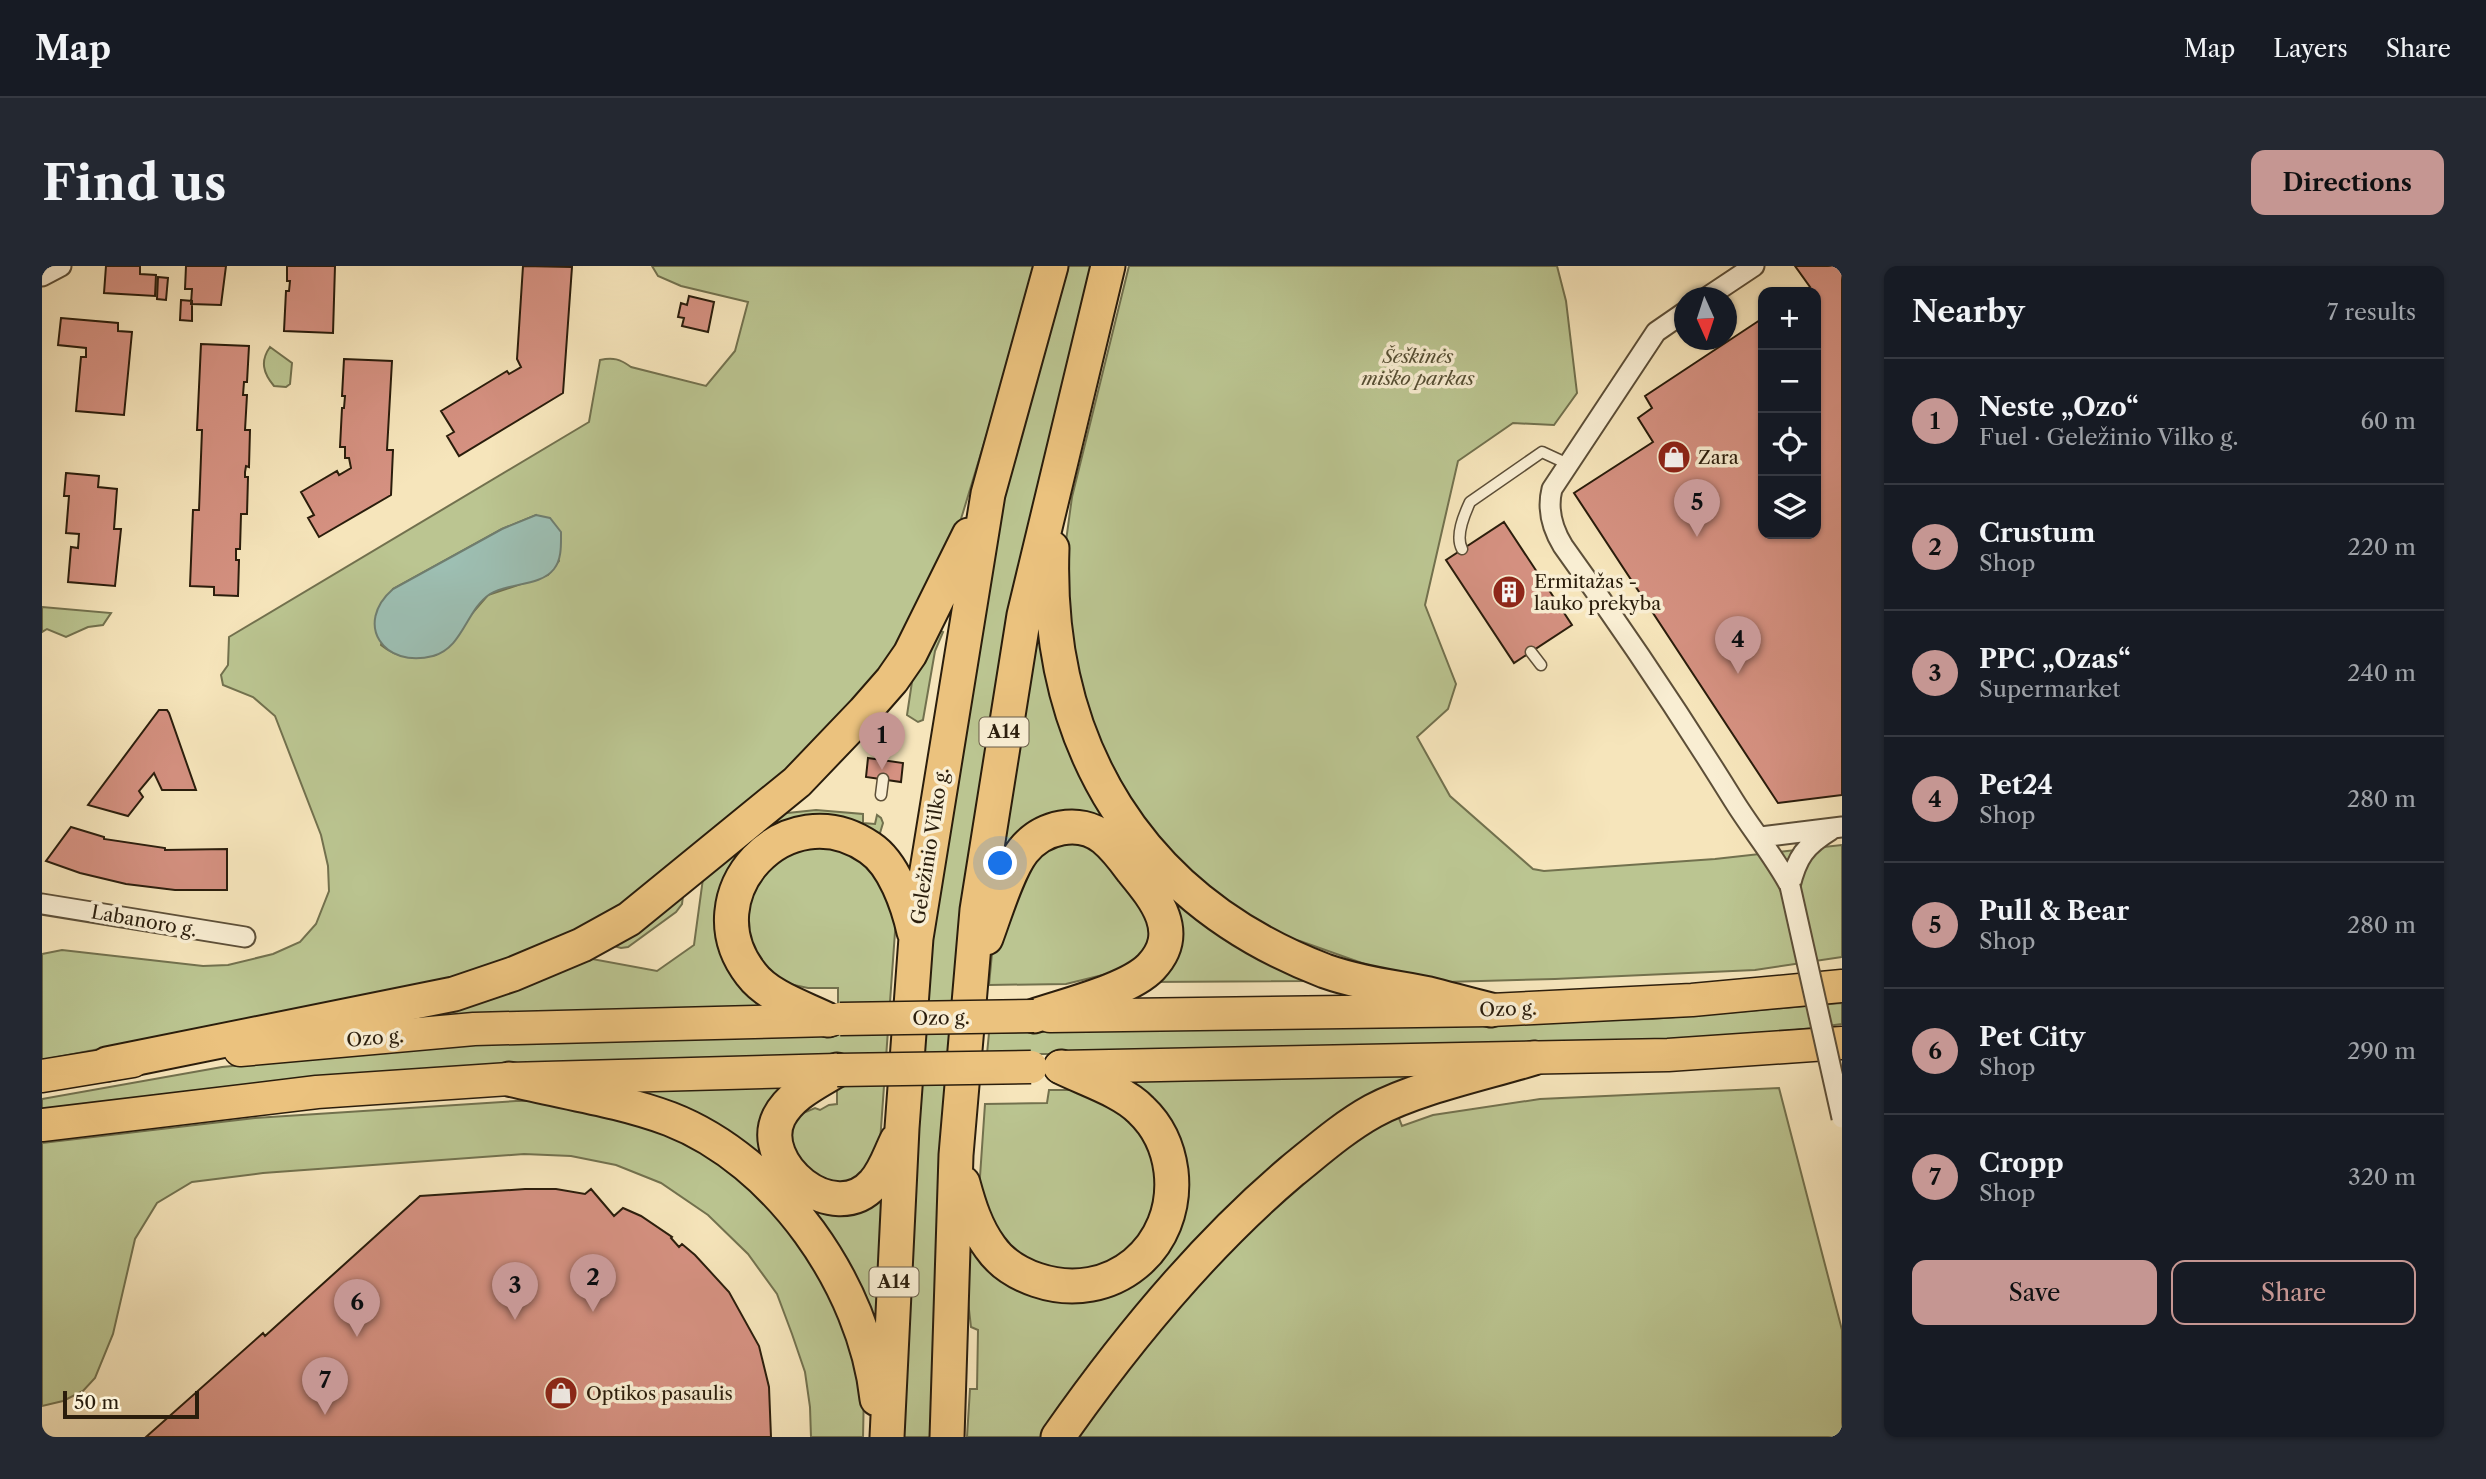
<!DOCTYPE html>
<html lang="en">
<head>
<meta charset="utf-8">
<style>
	body { margin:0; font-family:"Libre Caslon Text",serif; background:#242831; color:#f1f3f6 }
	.controls { position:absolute; right:21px; top:21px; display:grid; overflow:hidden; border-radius:14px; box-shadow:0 2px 5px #0004 }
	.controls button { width:63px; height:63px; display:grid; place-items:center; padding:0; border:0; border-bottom:2px solid #363941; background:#171b24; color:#f1f3f6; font:35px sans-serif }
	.compass { position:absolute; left:1632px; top:21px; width:63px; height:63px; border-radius:50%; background:#171b24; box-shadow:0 2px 5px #0004; rotate:177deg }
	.scale { position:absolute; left:21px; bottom:18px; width:136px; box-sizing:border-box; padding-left:7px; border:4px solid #2a1d0c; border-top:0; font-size:19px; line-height:24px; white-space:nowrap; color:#2a1d0c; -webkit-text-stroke:5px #f9eed3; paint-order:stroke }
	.you { position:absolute; left:959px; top:598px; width:24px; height:24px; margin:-18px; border:5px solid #fff; border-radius:50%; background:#1a73e8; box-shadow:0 0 0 10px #1a73e833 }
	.badge { display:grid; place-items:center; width:46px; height:46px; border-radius:50%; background:#c59692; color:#111; font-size:23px; font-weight:700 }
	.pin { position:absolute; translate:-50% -58px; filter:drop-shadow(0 2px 4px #0008) }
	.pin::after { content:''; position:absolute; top:37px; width:24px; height:21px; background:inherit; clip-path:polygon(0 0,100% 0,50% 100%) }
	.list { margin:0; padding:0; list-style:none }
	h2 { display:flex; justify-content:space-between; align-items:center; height:91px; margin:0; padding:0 28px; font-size:30px }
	h2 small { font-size:23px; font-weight:400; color:#9ea1a6 }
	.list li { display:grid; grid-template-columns:46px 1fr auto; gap:21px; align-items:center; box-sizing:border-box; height:126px; padding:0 28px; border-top:2px solid #363941 }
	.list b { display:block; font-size:26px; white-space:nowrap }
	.list p { margin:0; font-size:23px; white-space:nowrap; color:#9ea1a6 }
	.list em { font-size:23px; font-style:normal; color:#9ea1a6 }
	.actions { display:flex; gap:14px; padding:21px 28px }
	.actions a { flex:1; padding:16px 0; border:2px solid #c59692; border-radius:14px; text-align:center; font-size:24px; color:#c59692 }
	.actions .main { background:#c59692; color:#111 }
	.icon { flex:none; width:38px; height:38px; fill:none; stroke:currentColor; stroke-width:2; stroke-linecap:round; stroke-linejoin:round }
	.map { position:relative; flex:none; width:1800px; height:1171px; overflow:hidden; border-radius:14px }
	header { display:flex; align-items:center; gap:42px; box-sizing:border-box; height:98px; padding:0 35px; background:#171b24; border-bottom:2px solid #363941 }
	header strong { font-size:33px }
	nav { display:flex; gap:38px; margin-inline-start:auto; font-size:24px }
	.intro { display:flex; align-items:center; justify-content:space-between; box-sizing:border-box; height:168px; padding:0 42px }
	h1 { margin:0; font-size:49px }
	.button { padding:18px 32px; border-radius:14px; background:#c59692; color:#111; font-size:24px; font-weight:700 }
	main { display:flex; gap:42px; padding:0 42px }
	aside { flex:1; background:#171b24; border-radius:14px; box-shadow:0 2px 5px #0004 }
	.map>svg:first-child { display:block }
</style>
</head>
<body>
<header>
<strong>Map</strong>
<nav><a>Map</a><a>Layers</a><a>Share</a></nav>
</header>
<div class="intro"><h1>Find us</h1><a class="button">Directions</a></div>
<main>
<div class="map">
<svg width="1800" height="1171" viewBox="0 0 1800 1171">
	<rect width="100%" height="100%" fill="#f6e5bb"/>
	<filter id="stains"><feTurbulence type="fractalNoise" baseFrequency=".00286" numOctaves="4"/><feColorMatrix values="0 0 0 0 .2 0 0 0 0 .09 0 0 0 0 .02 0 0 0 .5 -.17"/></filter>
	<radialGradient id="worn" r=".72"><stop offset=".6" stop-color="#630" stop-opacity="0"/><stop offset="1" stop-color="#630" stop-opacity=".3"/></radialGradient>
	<path fill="#bbc591" stroke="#72714e" stroke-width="2" fill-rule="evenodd" d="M610,0h386l-77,253 -17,43 -38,76 -87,105 -200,172 -111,55 -466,90v-106l20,-4 141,16 25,-1 45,-11 27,-12 16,-18 13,-33 -1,-25 -7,-31 -46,-119 -22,-19 -30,-12 -2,-10 7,-10 1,-28 360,-215 11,-62c13,-3 20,-1 31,7l75,19 29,-35 13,-49 -67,-16 -23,-10zM494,249l23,46 -11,14 -60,20 -52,60c-21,4 -38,4 -55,-10l12,-56 109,-60z
		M1020,0h29l-68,293 -90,878h-31l22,-450 66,-434z
		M1087,0h428l9,35 11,92 -23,32 -41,-2 -55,38 -33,144 31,79 -8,25 -31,28 33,59 83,73 11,2 171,-12 127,-14v112l-87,13 -200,9 -110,3 -55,-9 -90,-32 -40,-9 -106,-89 -74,-138 -17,-142 9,-66z
		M228,81l22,16 -2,21 -4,3 -12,-1c-11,-13 -14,-25 -4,-39z
		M997,333l79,236 -47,-19 -80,89z
		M0,341l69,6 -8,12 -15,2 -22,10 -19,-8 -5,3z
		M896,364l5,2 -8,19 -12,69 -5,2 -11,-7 6,-40z
		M774,544l47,4v9l12,1 2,-9 4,3 2,5 -3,10 -5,2 -20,-8 -125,48 40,133 -339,11 -62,-2 207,-61 81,15 37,-26 10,-74 74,-57z
		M1041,571l67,72 4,38 -35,24 -53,13 -77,1 4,-42 38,-89z
		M769,576l57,16 28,60 -17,238 -30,32 -37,-8 -25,-42 9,-22 19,-8 5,2 9,-5 8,-1v-45l-795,55v-15l180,-32 222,-22 394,-12v-45h-30l-28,-6 -30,-30 -5,-52 24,-40z
		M1115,614l72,61 42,24 36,16 -157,1z
		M642,621l-2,17 -6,8 -48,35 -7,1 -22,-6z
		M1800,737v21c-136,20 -274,21 -411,24 -148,3 -296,7 -444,6l2,-21 663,-14z
		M1402,807l-98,47 -304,317h-75l3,-48h7l1,-59 -7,-3 -3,-26 -1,-63 120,58 98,-104 -84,-113z
		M756,818l-18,15 24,97 80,-13 -6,164 -76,-148 -216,-112z
		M1737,822l63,242v107h-771l49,-69 128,-139 147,-121 7,18 31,-11 107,-16z
		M1007,824h33l26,6 52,56 -4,69 -37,41 -52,15 -64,-27 -24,-59 6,-87 62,-1z
		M474,835h30l71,9 112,51 105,122 30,106 -1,48h-52l-1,-30 -5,-35 -13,-38 -15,-40 -29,-40 -40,-39 -47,-32 -45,-18 -45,-9 -47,-2 -261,19 -71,9 -35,21 -22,36 -22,95 -18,44 -12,13 -20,10 -21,5v-263l213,-25z"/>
	<path fill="#9dbfb3" stroke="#6f7e70" stroke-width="2" d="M494,249l14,3 11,14c0,12 1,27 -7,37 -14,18 -45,13 -64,25 -24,16 -27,54 -57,62 -49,13 -80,-32 -40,-67l109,-60z"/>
	<path fill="#d59181" stroke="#2a1d0c" stroke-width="2" d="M64,0h34v8l16,1 -1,21 -51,-3z
		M144,0h40l-5,39 -30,-1 1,-15h-7z
		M245,0h48l-2,67 -49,-2 2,-40h3l1,-10h-3z
		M481,0l49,1 -9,126 -104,63 -12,-20 7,-4 -13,-21 66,-40 2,3 12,-7 -4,-8z
		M1753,0h47v529l-64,8 -204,-310 79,-51 -15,-24 14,-10 -7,-12 118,-78v216h53v-242h-14l8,-5z
		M116,11l10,1 -2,22 -9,-1z
		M647,30l25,6 -6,30 -26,-6 2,-8 -6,-1 3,-14 6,2z
		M139,34l11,1v20l-12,-1z
		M19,52l57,5v8l14,1 -8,83 -48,-4 5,-54h5v-9l-28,-3z
		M159,78l48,2 -2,36h-3l-1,13h4l-2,35h5l-1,37 -3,-1 -1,6v5h3l-1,37h-6l-1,35h-4v11h3l-1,36 -24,-1v-8l-24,-1 3,-76h6l3,-80h-5z
		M302,93l48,2 -5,89h6l-2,45 -72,42 -11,-19 6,-3 -13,-23 36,-21 2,4 12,-7 -2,-10h-4v-11h-5l2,-39h2l1,-12h-3z
		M24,207l33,3 -1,11 19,2 -3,40h7l-6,57 -47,-4 3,-35 7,1 1,-14 -13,-1 3,-37h-5z
		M1462,256l68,103 -58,38 -68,-103z
		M117,444h8l2,3 27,77h-34l-8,-17 -15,18 4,6 -15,19 -40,-11z
		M826,492l35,5 -2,19 -35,-5z
		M29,561l33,10v2l61,9v2l62,-1v41h-52l-49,-6 -46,-11 -34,-12z
		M483,923h31l29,5 6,-5 23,27 9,-8 18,8 31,21 -1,1 8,9 3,-3 13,11 34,37 30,54 10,41 2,50h-625l117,-104 2,3 155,-140z"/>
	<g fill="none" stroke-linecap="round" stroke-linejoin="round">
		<defs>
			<path id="service" d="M1420,283c-7,-13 2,-34 8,-47l72,-50 26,12
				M1489,386l10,13
				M839,529l2,-16"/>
			<path id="minor" d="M0,10l19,-10
				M1664,32l48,-32
				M1643,46l-29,20 -104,157c-5,20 0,39 11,57 60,83 117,168 171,255 18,29 40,55 56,85
				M1719,571l81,-10
				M1748,620c7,-29 15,-40 41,-56
				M0,638l203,33"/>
			<path id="primary" d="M1008,750l441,-6 201,-10 150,-14
				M198,784l234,-21 357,-9
				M1018,801l608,-12 174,-12
				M0,810l91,-15
				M0,859l275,-33 192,-13 328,-9"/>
			<path id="trunk" d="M1010,282c-7,197 87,352 273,423 34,12 69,16 104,23 20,5 41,11 62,16
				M944,672c9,-24 22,-68 37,-87 19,-24 56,-33 81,-13 11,9 20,21 28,32 23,28 52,62 19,97 -22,23 -85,38 -117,49
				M786,754c-24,-12 -60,-23 -77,-46 -62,-79 36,-184 119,-126 24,16 38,57 44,84
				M65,798l347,-70 59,-20 69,-29 47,-26 168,-137 67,-70 28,-32 18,-26 59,-119
				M795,804c-21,13 -46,24 -58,47 -23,47 55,112 95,66 11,-12 16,-29 23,-43
				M467,813c53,13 110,21 161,40 108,42 195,167 207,280
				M921,917c6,22 13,45 27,64 11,16 29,27 47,33 74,25 143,-32 134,-109 -3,-23 -13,-45 -30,-61 -18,-19 -56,-31 -80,-43
				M845,1171l15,-309 14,-190 72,-444 63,-228
				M905,1171l9,-282 21,-245 47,-295 84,-349
				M1016,1171c68,-97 144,-190 234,-266 26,-21 52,-44 81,-60 45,-24 112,-38 161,-53"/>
		</defs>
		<use href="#service" stroke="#5d4f38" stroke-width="13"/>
		<use href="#minor" stroke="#5d4f38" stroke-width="23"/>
		<use href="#primary" stroke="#2a1d0c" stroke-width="35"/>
		<use href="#trunk" stroke="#2a1d0c" stroke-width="37"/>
		<use href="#service" stroke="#f9eed3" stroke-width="10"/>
		<use href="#minor" stroke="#f9eed3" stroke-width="19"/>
		<use href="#primary" stroke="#ebc27e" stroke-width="32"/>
		<use href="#trunk" stroke="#ebc27e" stroke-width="33"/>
		<defs>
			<path id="minor-bridge" d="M1748,620l52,232"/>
			<path id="primary-bridge" d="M798,753l194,-3
				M795,804l194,-3"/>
		</defs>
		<use href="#minor-bridge" stroke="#5d4f38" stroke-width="23" stroke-linecap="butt"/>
		<use href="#primary-bridge" stroke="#2a1d0c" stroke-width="35" stroke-linecap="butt"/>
		<use href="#minor-bridge" stroke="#f9eed3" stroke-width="19"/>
		<use href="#primary-bridge" stroke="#ebc27e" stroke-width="32"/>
	</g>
	<defs>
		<symbol id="shop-disc" viewBox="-11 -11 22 22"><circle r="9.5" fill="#8f2418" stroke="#f9eed3"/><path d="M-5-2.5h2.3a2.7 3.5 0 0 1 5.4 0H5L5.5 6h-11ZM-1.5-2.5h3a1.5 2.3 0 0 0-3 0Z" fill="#fff"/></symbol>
		<symbol id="building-disc" viewBox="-11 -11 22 22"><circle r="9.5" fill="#8f2418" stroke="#f9eed3"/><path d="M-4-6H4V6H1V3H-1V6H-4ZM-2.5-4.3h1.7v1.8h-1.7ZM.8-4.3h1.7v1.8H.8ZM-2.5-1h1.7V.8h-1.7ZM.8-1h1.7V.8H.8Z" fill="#fff"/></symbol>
	</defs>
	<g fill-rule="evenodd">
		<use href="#shop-disc" x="1613" y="172" width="38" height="38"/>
		<use href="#building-disc" x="1448" y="307" width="38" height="38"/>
		<use href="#shop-disc" x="500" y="1108" width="38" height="38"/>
	</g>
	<g text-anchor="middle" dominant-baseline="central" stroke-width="7" stroke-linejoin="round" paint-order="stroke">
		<g fill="#f9eed3" stroke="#685c48" stroke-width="2">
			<rect x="937.5" y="451.5" width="49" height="29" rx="5"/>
			<rect x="827.5" y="1001.5" width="49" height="29" rx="5"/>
		</g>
		<g font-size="18" font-weight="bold" fill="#2a1d0c">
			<text x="962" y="466">A14</text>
			<text x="852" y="1016">A14</text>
		</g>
		<g font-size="19" font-style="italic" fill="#564f34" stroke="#f9eed3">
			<text x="1376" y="90">Šeškinės<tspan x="1376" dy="22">miško parkas</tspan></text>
		</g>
		<g font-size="19" fill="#2a1d0c" stroke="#f9eed3" text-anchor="start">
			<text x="1656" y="191">Zara</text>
			<text x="1492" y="315">Ermitažas -<tspan x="1492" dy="22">lauko prekyba</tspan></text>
			<text x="544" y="1127">Optikos pasaulis</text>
		</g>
		<g font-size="19" fill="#2a1d0c" stroke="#f9eed3">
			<text transform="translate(888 580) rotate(-81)">Geležinio Vilko g.</text>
			<text transform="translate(102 655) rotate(10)">Labanoro g.</text>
			<text transform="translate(1466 743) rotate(-2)">Ozo g.</text>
			<text transform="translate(899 752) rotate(-1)">Ozo g.</text>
			<text transform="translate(333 772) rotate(-5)">Ozo g.</text>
		</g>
	</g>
	<rect width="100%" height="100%" filter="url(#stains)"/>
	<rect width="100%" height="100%" fill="url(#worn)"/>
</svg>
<div class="controls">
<button>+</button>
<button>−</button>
<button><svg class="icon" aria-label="locate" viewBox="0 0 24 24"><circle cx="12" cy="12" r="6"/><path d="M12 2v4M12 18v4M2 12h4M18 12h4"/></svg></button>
<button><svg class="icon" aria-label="layers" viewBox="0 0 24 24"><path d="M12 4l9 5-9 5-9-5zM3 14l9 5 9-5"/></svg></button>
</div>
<svg class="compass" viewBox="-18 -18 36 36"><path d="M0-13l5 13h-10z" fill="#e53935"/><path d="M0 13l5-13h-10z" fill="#9ea1a6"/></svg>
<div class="scale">50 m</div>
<div class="you"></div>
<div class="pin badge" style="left:840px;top:504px">1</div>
<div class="pin badge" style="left:551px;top:1046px">2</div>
<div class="pin badge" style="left:473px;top:1054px">3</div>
<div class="pin badge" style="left:1696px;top:408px">4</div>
<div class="pin badge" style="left:1655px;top:271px">5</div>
<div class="pin badge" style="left:315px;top:1071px">6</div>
<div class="pin badge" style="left:283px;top:1149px">7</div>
</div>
<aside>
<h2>Nearby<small>7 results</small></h2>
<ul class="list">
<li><span class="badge">1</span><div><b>Neste „Ozo“</b><p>Fuel · Geležinio Vilko g.</p></div><em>60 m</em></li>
<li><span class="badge">2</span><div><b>Crustum</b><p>Shop</p></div><em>220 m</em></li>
<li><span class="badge">3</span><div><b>PPC „Ozas“</b><p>Supermarket</p></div><em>240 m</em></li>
<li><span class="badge">4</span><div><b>Pet24</b><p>Shop</p></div><em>280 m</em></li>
<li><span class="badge">5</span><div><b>Pull &amp; Bear</b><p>Shop</p></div><em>280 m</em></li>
<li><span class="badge">6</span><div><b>Pet City</b><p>Shop</p></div><em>290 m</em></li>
<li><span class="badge">7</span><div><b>Cropp</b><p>Shop</p></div><em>320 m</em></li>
</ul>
<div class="actions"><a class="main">Save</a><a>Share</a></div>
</aside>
</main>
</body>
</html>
